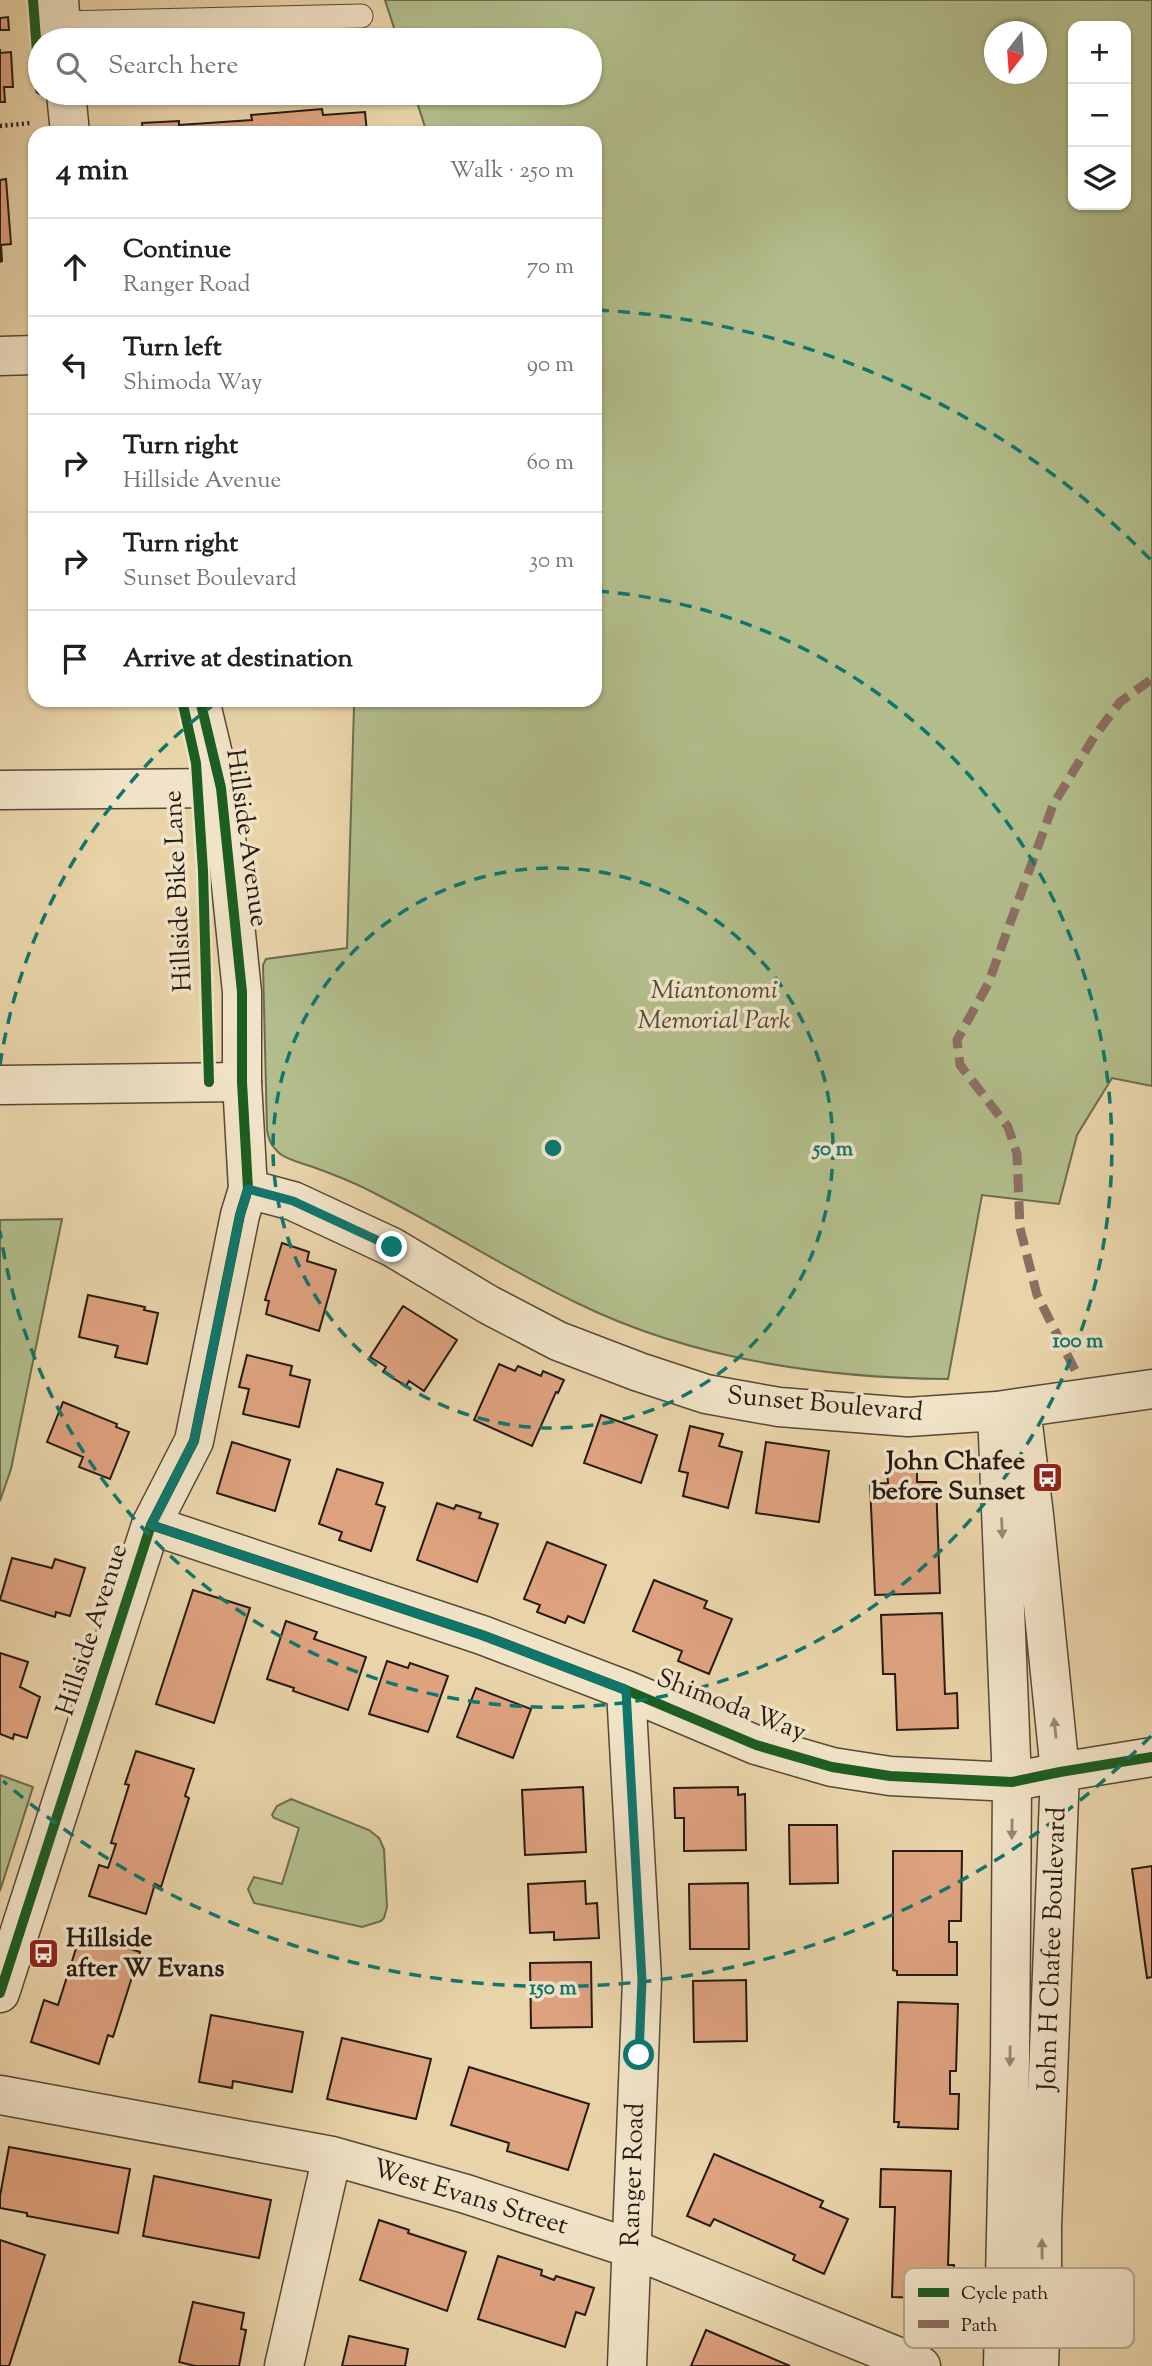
<!DOCTYPE html>
<html lang="en">
<head>
<meta charset="utf-8">
<style>
	body { margin:0; font-family:"Sorts Mill Goudy",serif; background:#f6f6f6; color:#202124 }
	.controls { position:absolute; right:21px; top:21px; display:grid; overflow:hidden; border-radius:14px; box-shadow:0 2px 5px #0004 }
	.controls button { width:63px; height:63px; display:grid; place-items:center; padding:0; border:0; border-bottom:2px solid #e0e0e0; background:#fff; color:#202124; font:35px sans-serif }
	.compass { position:absolute; left:984px; top:21px; width:63px; height:63px; border-radius:50%; background:#fff; box-shadow:0 2px 5px #0004; rotate:197deg }
	.stop { position:absolute; width:21px; height:21px; margin:-16px; border:5px solid #0f766e; border-radius:50%; background:#fff }
	.stop.end { background:#0f766e; border-color:#fff; box-shadow:0 2px 7px #0008 }
	.list { margin:0; padding:0; list-style:none }
	h2 { display:flex; justify-content:space-between; align-items:center; height:91px; margin:0; padding:0 28px; font-size:30px }
	h2 small { font-size:23px; font-weight:400; color:#757577 }
	.list li { display:grid; grid-template-columns:46px 1fr auto; gap:21px; align-items:center; box-sizing:border-box; height:98px; padding:0 28px; border-top:2px solid #e0e0e0 }
	.list b { display:block; font-size:26px; white-space:nowrap }
	.list p { margin:0; font-size:23px; white-space:nowrap; color:#757577 }
	.list em { font-size:23px; font-style:normal; color:#757577 }
	.icon { flex:none; width:38px; height:38px; fill:none; stroke:currentColor; stroke-width:2; stroke-linecap:round; stroke-linejoin:round }
	.map { position:relative; flex:none; width:1152px; height:2366px; overflow:hidden }
	.search { position:absolute; background:#fff; box-shadow:0 2px 5px #0004; left:28px; top:28px; width:574px; height:77px; display:flex; align-items:center; gap:18px; box-sizing:border-box; padding:0 24px; border-radius:38px; color:#757577; font-size:26px }
	.panel { position:absolute; background:#fff; box-shadow:0 2px 5px #0004; left:28px; top:126px; width:574px; height:581px; border-radius:21px }
	.map>svg:first-child { display:block }
</style>
</head>
<body>
<div class="map">
<svg width="1152" height="2366" viewBox="0 0 1152 2366">
	<rect width="100%" height="100%" fill="#e9d4a9"/>
	<filter id="stains"><feTurbulence type="fractalNoise" baseFrequency=".00286" numOctaves="4"/><feColorMatrix values="0 0 0 0 .2 0 0 0 0 .09 0 0 0 0 .02 0 0 0 .5 -.17"/></filter>
	<radialGradient id="worn" r=".72"><stop offset=".6" stop-color="#630" stop-opacity="0"/><stop offset="1" stop-color="#630" stop-opacity=".3"/></radialGradient>
	<path fill="#b2bd8b" stroke="#6c6c50" stroke-width="2" fill-rule="evenodd" d="M385,0h767v1086l-40,-8 -35,57 -18,69 -77,-9 -34,184c-127,-1 -257,-20 -371,-76 -69,-33 -133,-75 -201,-109 -20,-11 -41,-19 -63,-27 -11,-4 -26,-7 -34,-14 -8,-7 -10,-13 -12,-23l-4,-165 3,-6 81,-11 7,-242 6,-6h235v-567h-168l-13,-40h176v-53h-192zM1073,26h53v179h-53zM995,32h41v42h-41z
		M62,1219l-51,250 -11,32v-281z
		M0,1775l33,12 -33,104z
		M291,1799l78,31 10,8 5,11 3,58 -3,11 -3,3 -19,6 -108,-24 -6,-14 6,-12 28,7 17,-56 -25,-10 -2,-3 5,-9z"/>
	<path fill="#dea27f" stroke="#251a14" stroke-width="2" d="M8,17l1,13h-9v-12z
		M0,49v4l11,-1 2,35h-9l1,15h-5z
		M322,109l1,6 42,-3 2,21h-224l-1,-10 37,-2v4l73,-5 -1,-5z
		M6,179l5,65 -10,1 1,16 -2,1v-82z
		M282,1243l27,9 -2,9 29,9 -17,61 -53,-17 3,-13 -4,-1z
		M88,1295l57,12 -1,3 14,3 -11,51 -32,-7 3,-11 -39,-9z
		M403,1306l54,34 -33,51 -15,-10 -3,5 -23,-14 3,-5 -16,-10z
		M247,1355l45,11 -2,9 20,5 -11,47 -56,-13 6,-25 -10,-2z
		M499,1364l16,7 3,-5 23,10 2,-5 21,9 -6,13 -2,-1 -24,54 -58,-26z
		M63,1402l54,22 -1,3 13,5 -19,47 -31,-12 4,-10 -36,-15z
		M601,1415l56,20 -16,48 -57,-20z
		M690,1426l33,8 -4,12 23,6 -14,56 -45,-12 5,-23 -9,-2z
		M232,1442l58,18 -15,51 -58,-18z
		M766,1442l63,9 -10,71 -63,-9z
		M337,1469l46,14 -7,21 9,3 -14,44 -32,-11 3,-8 -23,-8z
		M917,1469v13h19l4,111 -65,2 -5,-111 18,-1 -1,-13z
		M437,1503l17,6 2,-4 25,8 -2,5 19,6 -21,58 -60,-22z
		M547,1542l59,23 -22,58 -16,-7 -3,7 -28,-11 3,-7 -16,-6z
		M12,1558l40,10 3,-9 30,9 -15,48 -14,-4 -1,5 -55,-17z
		M654,1580l53,21 -3,7 28,11 -23,55 -31,-13 4,-10 -49,-20z
		M193,1590l57,18 -36,115 -58,-19z
		M942,1613l3,81 12,-1 1,35 -61,2 -2,-56h-12l-2,-59z
		M286,1621l31,11 -3,7 52,18 -18,53 -55,-19 1,-3 -27,-9z
		M0,1653l28,9 -8,25 20,10 -13,41 -13,-4 -1,5 -13,-5z
		M387,1661l21,7 2,-5 38,13 -20,56 -59,-18z
		M476,1688l55,21 -18,49 -56,-21z
		M136,1751l58,18 -9,27 4,2 -28,89 -6,-3 -9,30 -57,-18 10,-31 9,3 8,-24 -5,-1 18,-58 -4,-1z
		M583,1787l3,65 -61,3 -3,-65z
		M738,1787v8l7,-1 1,56 -62,1v-33h-9l-1,-30z
		M789,1825h48l1,58 -48,1z
		M893,1851h69l-1,70h-12v21h8v33h-60v-4l-4,-1z
		M1152,1866v111l-5,1 -15,-109z
		M585,1881l1,23 11,-1 2,35 -45,2v-8l-24,1 -2,-49z
		M748,1883l1,66h-59l-1,-65z
		M81,1933l59,19 -27,85 -5,-2 -9,29 -68,-22 13,-42 14,5z
		M591,1962l1,65 -61,1 -1,-65z
		M746,1980l1,61 -53,1 -1,-61z
		M898,2002l60,2 -2,67h-6v23h9l-1,35 -60,-2 1,-5h-5z
		M211,2015l92,17 -11,60 -59,-11 -1,7 -33,-6z
		M342,2038l89,21 -15,60 -89,-20z
		M469,2067l120,37 -21,66 -61,-19 2,-8 -58,-18z
		M9,2147l121,22 -12,64 -91,-17v-3l-27,-5v-12z
		M714,2154l109,47 -3,6 28,12 -24,55 -31,-14 2,-5 -81,-36 -4,7 -23,-10z
		M881,2169l70,2 -3,94h6l-1,34 -61,-2 3,-90h-15z
		M154,2176l117,24 -12,58 -116,-22z
		M379,2220l30,10 -1,3 58,19 -19,59 -87,-31z
		M0,2240l45,15 -36,111h-9z
		M498,2256l44,14 -1,5 13,5 2,-4 38,12 -9,27 -9,-3 -11,35 -87,-28z
		M193,2302l51,11 -3,16 5,1 -7,36h-44l-16,-4z
		M706,2330l84,36h-99z
		M349,2336l59,13 -3,17h-63z"/>
	<g fill="none" stroke-linecap="round" stroke-linejoin="round">
		<defs>
			<path id="service" d="M61,23l300,-7"/>
			<path id="minor" d="M0,356l35,-1
				M0,790l221,-2
				M0,1085l242,-3
				M248,1189l45,12 99,46 97,58 69,36 81,31 67,22 73,13 129,10 89,-6 155,-22
				M1021,1408l13,107 26,257 -18,455v65l-3,74
				M997,1411l15,371 -2,278 -7,306
				M151,1525l331,110 144,55 130,55 76,22 58,9 122,6 48,-10 92,-15
				M626,1690l16,290 -15,386
				M0,2095l332,61 134,38 164,54 291,118
				M284,2366l48,-210"/>
			<path id="tertiary" d="M59,0l3,40
				M66,93l4,40
				M0,1993l151,-468 43,-84 46,-226 8,-26 -6,-107v-90l-21,-204 -21,-88"/>
		</defs>
		<use href="#service" stroke="#564839" stroke-width="25"/>
		<use href="#minor" stroke="#564839" stroke-width="41"/>
		<use href="#tertiary" stroke="#564839" stroke-width="41"/>
		<path stroke="#251a14" stroke-width="4.5" stroke-dasharray="2 3.5" stroke-linecap="butt" d="M0,126l31,-3"/>
		<use href="#service" stroke="#f1e3c7" stroke-width="23"/>
		<use href="#minor" stroke="#f1e3c7" stroke-width="38"/>
		<use href="#tertiary" stroke="#f1e3c7" stroke-width="38"/>
		<path stroke="#8d6e63" stroke-width="9" stroke-dasharray="18 9" stroke-linecap="butt" d="M1075,1370l-38,-75 -17,-67 -3,-74 -9,-27 -48,-62 -3,-25 31,-56 65,-179 41,-68 26,-35 32,-23"/>
		<defs>
			<path id="cycleway" d="M33,0l7,90
				M182,700l14,63 7,108 6,211
				M151,1525l331,110 144,55 130,55 76,22 58,9 122,6 48,-10 92,-15
				M0,1993l151,-468 43,-84 46,-226 8,-26 -6,-107v-90l-21,-204 -21,-88"/>
		</defs>
		<use href="#cycleway" stroke="#f1e3c7" stroke-width="15"/>
		<use href="#cycleway" stroke="#1b5e20" stroke-width="10"/>
	</g>
	<defs><path id="oneway-solid" d="M-6-.8H1V-3.2L6.5 0L1 3.2V.8H-6Z" transform="scale(1.75)"/></defs>
	<g fill="#958976">
		<use href="#oneway-solid" transform="translate(1002 1528) rotate(88)"/>
		<use href="#oneway-solid" transform="translate(1055 1728) rotate(-96)"/>
		<use href="#oneway-solid" transform="translate(1012 1829) rotate(91)"/>
		<use href="#oneway-solid" transform="translate(1010 2056) rotate(91)"/>
		<use href="#oneway-solid" transform="translate(1042 2249) rotate(-91)"/>
	</g>
	<g fill="none" stroke-linecap="round" stroke-linejoin="round">
		<path stroke="#0f766e" stroke-width="9" d="M392,1247l-99,-46 -45,-12 -8,26 -46,226 -43,84 331,110 144,55 16,290 -3,75"/>
	</g>
	<g fill="none" stroke="#0f766e" stroke-width="3.5" stroke-dasharray="12 9">
		<circle cx="553" cy="1148" r="280"/>
		<path d="M0 1065A559 559 0 0 1 217 702M597 591A559 559 0 1 1 0 1231"/>
		<path d="M1151 1736A839 839 0 0 1 3 1781M597 310A839 839 0 0 1 1151 560"/>
	</g>
	<defs>
		<symbol id="bus-square" viewBox="-11 -11 22 22"><rect x="-9" y="-9" width="18" height="18" rx="4" fill="#8f2418" stroke="#f1e3c7"/><path d="M-5-6H5V4H4V6H2V4H-2V6H-4V4H-5ZM-3.5-4V0h7V-4ZM-3.5 1.2v1.5H-2V1.2ZM2 1.2v1.5H3.5V1.2Z" fill="#fff"/></symbol>
	</defs>
	<g fill-rule="evenodd">
		<use href="#bus-square" x="1030" y="1460" width="35" height="35"/>
		<use href="#bus-square" x="26" y="1936" width="35" height="35"/>
	</g>
	<g text-anchor="middle" dominant-baseline="central" stroke-width="7" stroke-linejoin="round" paint-order="stroke">
		<g font-size="26" fill="#251a14" stroke="#f1e3c7">
			<text transform="translate(246 838) rotate(82)">Hillside Avenue</text>
			<text transform="translate(179 891) rotate(-93)">Hillside Bike Lane</text>
			<text transform="translate(825 1405) rotate(5)">Sunset Boulevard</text>
			<text transform="translate(93 1630) rotate(-72)">Hillside Avenue</text>
			<text transform="translate(731 1706) rotate(21)">Shimoda Way</text>
			<text transform="translate(1053 1949) rotate(-88)">John H Chafee Boulevard</text>
			<text transform="translate(634 2175) rotate(-88)">Ranger Road</text>
			<text transform="translate(470 2198) rotate(17)">West Evans Street</text>
		</g>
		<g font-size="26" font-style="italic" fill="#4f4b38" stroke="#f1e3c7">
			<text x="714" y="991">Miantonomi<tspan x="714" dy="30">Memorial Park</tspan></text>
		</g>
		<g font-size="26" font-weight="bold" fill="#251a14" stroke="#f1e3c7" text-anchor="end">
			<text x="1025" y="1462">John Chafee<tspan x="1025" dy="30">before Sunset</tspan></text>
			<text x="66" y="1939" text-anchor="start">Hillside<tspan x="66" dy="30">after W Evans</tspan></text>
		</g>
	</g>
	<rect x="904" y="2268" width="230" height="80" rx="10" fill="#f1e3c7" stroke="#b4a791" stroke-width="2"/>
	<rect x="918" y="2288" width="31" height="9" fill="#1b5e20"/>
	<rect x="918" y="2320" width="31" height="8" fill="#8d6e63"/>
	<g font-size="19" fill="#251a14">
		<text x="961" y="2299">Cycle path</text>
		<text x="961" y="2331">Path</text>
	</g>
	<circle cx="553" cy="1148" r="10" fill="#0f766e" stroke="#f1e3c7" stroke-width="3.5"/>
	<g font-size="21" text-anchor="middle" font-weight="bold" fill="#0f766e" stroke="#f1e3c7" stroke-width="7" stroke-linejoin="round" paint-order="stroke">
		<text x="833" y="1155">50 m</text>
		<text x="1078" y="1347">100 m</text>
		<text x="553" y="1994">150 m</text>
	</g>
	<rect width="100%" height="100%" filter="url(#stains)"/>
	<rect width="100%" height="100%" fill="url(#worn)"/>
</svg>
<div class="controls">
<button>+</button>
<button>−</button>
<button><svg class="icon" aria-label="layers" viewBox="0 0 24 24"><path d="M12 4l9 5-9 5-9-5zM3 14l9 5 9-5"/></svg></button>
</div>
<svg class="compass" viewBox="-18 -18 36 36"><path d="M0-13l5 13h-10z" fill="#e53935"/><path d="M0 13l5-13h-10z" fill="#757577"/></svg>
<div class="stop" style="left:639px;top:2055px"></div>
<div class="stop end" style="left:392px;top:1247px"></div>
<div class="search"><svg class="icon" aria-label="search" viewBox="0 0 24 24"><circle cx="10" cy="10" r="6"/><path d="M15 15l6 6"/></svg>Search here</div>
<section class="panel">
<h2>4 min<small>Walk · 250 m</small></h2>
<ul class="list">
<li><svg class="icon" aria-label="ahead" viewBox="0 0 24 24"><path d="M12 20V5M6 11l6-6 6 6"/></svg><div><b>Continue</b><p>Ranger Road</p></div><em>70 m</em></li>
<li><svg class="icon" aria-label="left" viewBox="0 0 24 24"><path d="M17 20v-9H6M10 6l-5 5 5 5"/></svg><div><b>Turn left</b><p>Shimoda Way</p></div><em>90 m</em></li>
<li><svg class="icon" aria-label="right" viewBox="0 0 24 24"><path d="M7 20v-9h11M14 6l5 5-5 5"/></svg><div><b>Turn right</b><p>Hillside Avenue</p></div><em>60 m</em></li>
<li><svg class="icon" aria-label="right" viewBox="0 0 24 24"><path d="M7 20v-9h11M14 6l5 5-5 5"/></svg><div><b>Turn right</b><p>Sunset Boulevard</p></div><em>30 m</em></li>
<li><svg class="icon" aria-label="arrive" viewBox="0 0 24 24"><path d="M6 21V4h12l-3 4 3 4H6"/></svg><div><b>Arrive at destination</b></div></li>
</ul>
</section>
</div>
</body>
</html>
